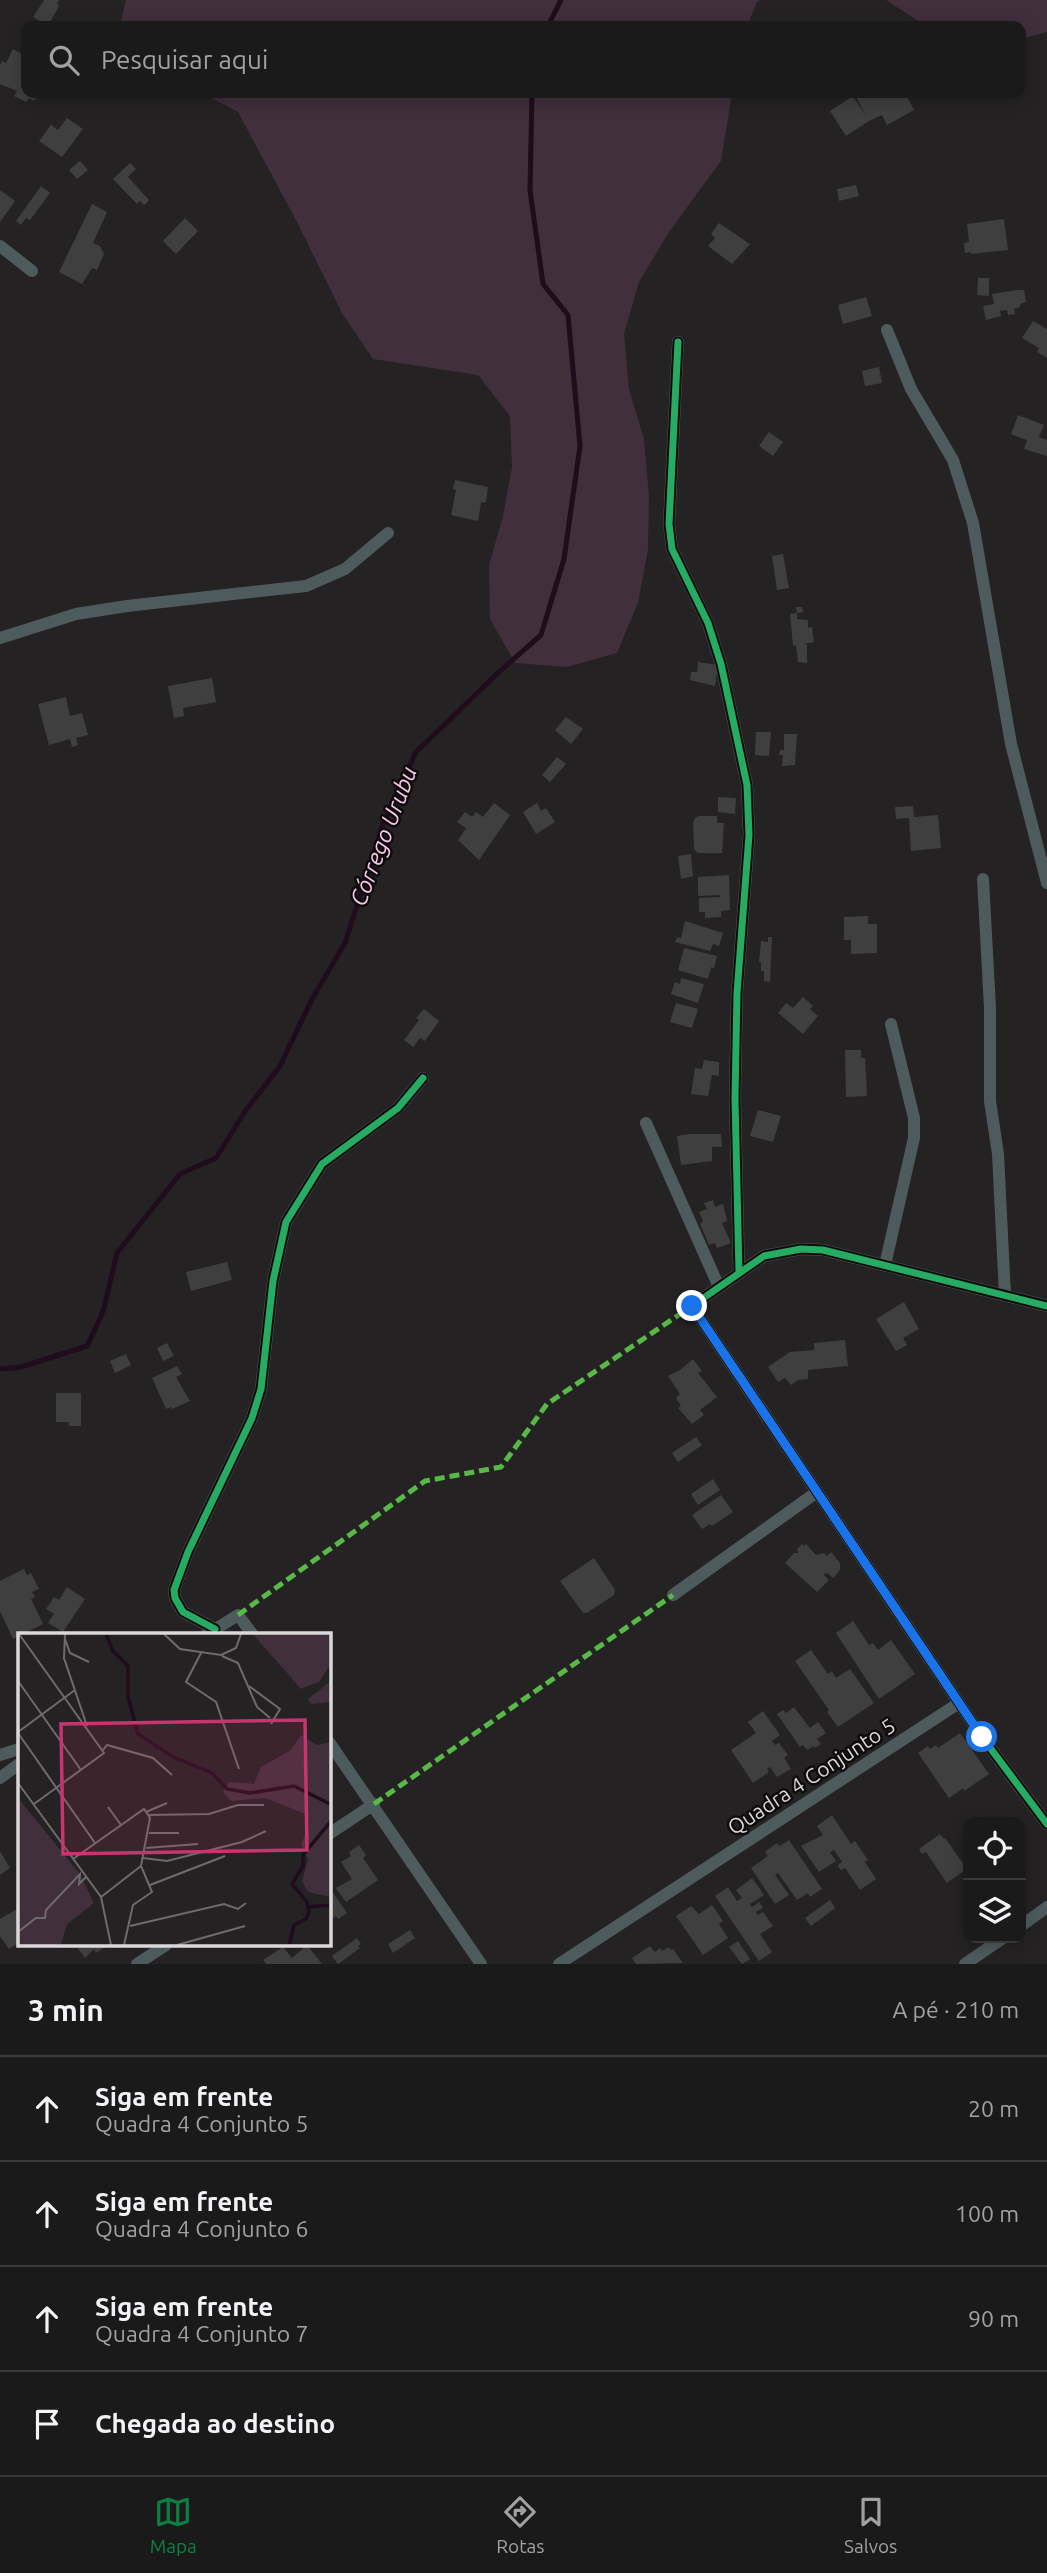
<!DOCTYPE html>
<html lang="pt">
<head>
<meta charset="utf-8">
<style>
	body { margin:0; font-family:Ubuntu,sans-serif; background:#282727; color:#f1f3f6 }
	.controls { position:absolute; right:21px; bottom:21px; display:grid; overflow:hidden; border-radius:14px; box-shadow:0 4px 18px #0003 }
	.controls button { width:63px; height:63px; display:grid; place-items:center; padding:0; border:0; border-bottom:2px solid #393839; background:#1b1a1a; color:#f1f3f6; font:35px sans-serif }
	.stop { position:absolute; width:21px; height:21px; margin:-16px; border:5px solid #1a73e8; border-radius:50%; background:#fff }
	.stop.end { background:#1a73e8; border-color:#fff; box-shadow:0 2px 7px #0008 }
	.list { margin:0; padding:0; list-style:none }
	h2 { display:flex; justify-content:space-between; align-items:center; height:91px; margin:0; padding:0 28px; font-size:30px }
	h2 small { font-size:23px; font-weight:400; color:#a0a1a2 }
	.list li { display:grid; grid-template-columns:46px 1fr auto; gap:21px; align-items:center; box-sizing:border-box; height:105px; padding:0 28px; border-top:2px solid #393839 }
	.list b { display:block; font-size:26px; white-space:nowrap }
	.list p { margin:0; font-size:23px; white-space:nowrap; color:#a0a1a2 }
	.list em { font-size:23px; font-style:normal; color:#a0a1a2 }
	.icon { flex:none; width:38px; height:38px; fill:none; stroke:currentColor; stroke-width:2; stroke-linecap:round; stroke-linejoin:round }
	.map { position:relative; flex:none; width:1047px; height:1964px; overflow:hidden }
	.search { position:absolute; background:#1b1a1a; box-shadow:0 4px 18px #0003; left:21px; right:21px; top:21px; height:77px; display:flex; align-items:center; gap:18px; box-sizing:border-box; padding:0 24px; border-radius:14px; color:#a0a1a2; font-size:26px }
	.sheet { height:511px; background:#1b1a1a }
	nav { display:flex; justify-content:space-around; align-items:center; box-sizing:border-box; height:98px; border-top:2px solid #393839; background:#1b1a1a; font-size:19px; color:#a0a1a2 }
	nav a { display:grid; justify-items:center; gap:4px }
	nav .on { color:#0b8043 }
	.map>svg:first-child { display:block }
</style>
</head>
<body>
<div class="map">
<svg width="1047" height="1964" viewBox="0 0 1047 1964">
	<rect width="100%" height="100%" fill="#242223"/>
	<path fill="#412f3c" d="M126,0h634l-3,2 -10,24h-627z
		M886,0h161v32l-26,7v-13h-95z
		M202,93h530l-11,68 -52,71 -30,50 -15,52 5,55 15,50 5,57 -1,53 -10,54 -21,50 -50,14 -52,-4 -25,-44 -1,-54 14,-49 9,-49 -2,-51 -32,-41 -105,-16 -31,-46 -46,-93 -58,-108z"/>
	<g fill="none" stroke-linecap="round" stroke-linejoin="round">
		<path stroke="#200c1c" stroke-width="5" d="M548,26l13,-26
			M0,1369l21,-2 66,-21 16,-34 14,-59 63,-79 36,-16 30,-48 34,-44 32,-67 33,-56 38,-119 33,-72 84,-81 41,-36 23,-76 16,-113 -12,-131 -25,-31 -13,-94 2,-97"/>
	</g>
	<path fill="#403f40" d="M44,0h15l-2,4 2,2 -11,20 -15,-9z
		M13,49l13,7v37h13l-5,8 -5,-3 -3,4 -12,-6 3,-5 -17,-7v-19l2,-4 4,2z
		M854,93h51l9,17 -27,15 -5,-10 -13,6 -23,15 -16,-25 23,-15 14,22z
		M67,118l16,11 -21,28 -23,-16 12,-16 7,5z
		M80,161l8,9 -11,9 -8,-9z
		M130,163l6,6 -8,8 21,23 -5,5 -4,-4 -3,3 -24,-25z
		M856,185l3,11 -20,5 -2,-12z
		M41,186l9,7 -20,27 -4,-2 -5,7 -5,-4z
		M0,190l15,11 -15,21z
		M92,204l15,8 -14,31 7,3 4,8 -7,16 -5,-2 -10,16 -23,-12z
		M185,218l13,13 -22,23 -13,-13z
		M1004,219l4,31 -37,4v-2l-6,1 -1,-10 5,-1 -2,-18z
		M719,223l31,21 -18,20 -24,-18 7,-8 -4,-4z
		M978,278h11v18l-12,-1z
		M1017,290h7l2,12 -6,2v3l-6,2 1,5 -7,1 -1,-5 -7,1 1,5 -15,4 -3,-14 11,-2 -2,-10z
		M866,297l6,19 -29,8 -5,-19z
		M1033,321l14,8v29l-10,-6 2,-4 -17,-10z
		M879,367l3,16 -17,3 -3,-15z
		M1018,415l26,10 -5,12 8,3v16l-23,-7 3,-9 -16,-6z
		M769,432l14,10 -10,14 -14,-10z
		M455,480l33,7 -2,15 -5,1 -3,18 -27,-6 5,-25 -3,-1z
		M783,554l6,34 -12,2 -5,-34z
		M796,607h6l1,5 -6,1v6l11,1v8l4,-1 2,15 -10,2 3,1v18l-9,-1 -2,-17 -3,1 -3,-32 7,-1z
		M698,662l20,3 -3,21 -25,-6 1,-8h6z
		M212,678l4,24 -33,6 1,8 -10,2 -6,-32z
		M66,697l4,19 12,-3 6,22 -12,3 2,7 -6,2 -2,-8 -21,6 -11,-41z
		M566,717l17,12 -12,15 -16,-14z
		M756,732h15l-2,24 -14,-1z
		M784,734h13l-2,31 -13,1 1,-11h-4l1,-5h4z
		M557,757l9,7 -16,18 -8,-7z
		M718,797l18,1 -1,16 -17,-2z
		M494,803l16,12 -31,45 -21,-20 8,-12 -9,-6 8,-10 7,5 4,-5 7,5z
		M537,803l4,8 5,-3 9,14 -19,12 -13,-22z
		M913,806l1,11 24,-2 3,33 -30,3 -2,-33 -13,1 -1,-12z
		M699,816h18v7h7l-2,30h-24l-4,-4 -1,-26 2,-5z
		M691,854l2,22 -12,3 -3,-23z
		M729,875l1,35 -9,1v6l-16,1v-6h-6v-14l21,-1v-2l-22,1v-19z
		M868,916v8h9v29l-26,1v-14h-7v-23z
		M685,921l38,12 -4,13 -6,-2 -3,7 -35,-9 2,-5 4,1z
		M768,937h4l-2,45 -6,-1v-10h-3v-9h-2l2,-21 7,1z
		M684,948l33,8 -3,13 -3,-2 -3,12 -30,-9z
		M681,978l23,6 -6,19 -27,-9 4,-12 5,2z
		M803,997l10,9 -3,3 8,7 -15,18 -25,-21 8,-10 7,5z
		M676,1003l22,6 -6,19 -22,-6z
		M424,1009l15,12 -14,20 -5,-3 -7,9 -9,-7 15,-20 -3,-2z
		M845,1050h16v8h4l2,38 -21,1z
		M704,1060l15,2v14l-7,-1 -4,21 -17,-2 4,-26 7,1z
		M758,1110l23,6 -8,26 -23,-6z
		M689,1134h32l1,13h-10v14l-31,4 -4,-29z
		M713,1200l2,7 8,-3 4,17 -5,2 9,20 -14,5 -2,-5 -6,2 -9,-21 3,-3 -4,-9 8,-3 -3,-6z
		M227,1262l5,18 -41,11 -5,-19z
		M904,1302l15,27 -16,9 4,7 -11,6 -20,-32z
		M845,1340l3,26 -40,4v9l-10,1 -7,5 -6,-7 -7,4 -10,-15 22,-15 24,-2v-7z
		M167,1343l7,13 -11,5 -6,-13z
		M126,1354l5,11 -16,8 -5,-12z
		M693,1359l9,12 -4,2 19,24 -17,13 4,5 -12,9 -14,-16 3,-2 -5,-8 4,-4 -12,-18 12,-6z
		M177,1366l5,8 -6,3 14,24 -18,8 -1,-2 -5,2 -14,-31z
		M56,1393h25v33h-12v-4h-13z
		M696,1437l6,8 -24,17 -6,-9z
		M713,1479l7,11 -22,15 -7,-11z
		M721,1495l12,17 -21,14 -2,-2 -8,5 -10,-14z
		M802,1544l2,2 2,-2 10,11 8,-2 3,3 4,-4 9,11v7l-7,8 -6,-5 -4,1 6,6 -12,12 -32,-29 9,-10h4l-1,-4z
		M594,1558l21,32 -1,5 -27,18h-4l-23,-32z
		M24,1569l3,6 4,-2 8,16 -7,3 3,5 -4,2 12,25 -30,15 -13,-28v-30z
		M67,1587l18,12 -22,33 -15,-9 6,-9 -8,-5 8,-12 5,3z
		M853,1621l16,24 4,-2 5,7 13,-10 24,34 -36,25 -43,-66z
		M811,1650l17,24 4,-3 4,7 14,-9 24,34 -36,24 -11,-15 2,-2 -34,-49z
		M794,1707l16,21 8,-6 8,11 -9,6 4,5 -6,4 -1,-2 -7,4 -4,-5 -3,2 -23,-33 6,-4 3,3z
		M763,1711l17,24 -8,6 3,4 4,-2 9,12 -4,3 7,11 -14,8 -7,-10 -3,2 2,3 -16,11 -22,-33 25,-17 -8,-11z
		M960,1733l29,41 -25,17 -1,-3 -14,10 -31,-45 10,-7 2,3 6,-4 2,3z
		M832,1815l19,29 4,-3 13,19 -3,2 11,17 -16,11 -15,-22 -4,2 -2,-2 -1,-3 4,-3 -8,-12 -4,2 6,9 -17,11 -18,-26 22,-11 -6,-9z
		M940,1834l4,5 1,-1 22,31 -20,14 -21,-31 -4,2 -3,-5z
		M789,1840l33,49 -12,8 -2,-4 -11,7 -19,-27 -3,2 14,20 -14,9 -24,-36 17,-12 -3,-4 12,-9 2,3z
		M359,1845l7,10 -3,3 15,22 -32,22 -10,-14 16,-9 -11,-17 10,-6 -2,-4z
		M0,1851l10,17 -10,7z
		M752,1878l12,17 -14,9 2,3 7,-5 4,6 -7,4 2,3 5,-3 10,14 -13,8 12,18 -13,9 -44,-65 13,-9 9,14 5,-3 -6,-8z
		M329,1887l18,26 -9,6 -2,-3 -7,5z
		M830,1900l5,8 -24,18 -6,-8z
		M712,1905l11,16 -4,3 9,14 -25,17 -27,-39 15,-10 8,8z
		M19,1908v35l-10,6 -9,-13v-17z
		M410,1930l5,8 -22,15 -5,-9z
		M357,1938l4,6 -3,2 2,2 -22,16 -6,-8z
		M738,1941l12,18 -8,5 -13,-17z
		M76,1945h32l-12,8 -2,-4 -9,9z
		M307,1945l15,19h-56l-3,-4 20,-13 9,11z
		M650,1946l5,6 5,-4 2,3 7,-4 2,3 2,-1 10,14 -47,1 -4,-6z"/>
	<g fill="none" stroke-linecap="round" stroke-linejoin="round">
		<path stroke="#4e5b5c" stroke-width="12" d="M0,246l32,25
			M887,330l24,59 42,71 20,63 38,221 36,139
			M678,342l-9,182 3,25 36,74 13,41 26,121 2,50 -12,158 -2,105 4,175
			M0,638l76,-24 51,-8 179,-20 39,-17 43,-36
			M983,879l7,129v93l8,53 7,141
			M646,1123l73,164
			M885,1265l29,-127v-20l-23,-94
			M1047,1306l-224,-56 -22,-1 -37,7 -72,50 290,431 65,87
			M673,1595l144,-103
			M215,1629l-32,-17 -8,-14 -1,-8 14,-38 64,-134 9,-29 12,-108 13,-59 36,-58 76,-56 25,-30
			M206,1635l32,-20 15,20
			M329,1742l152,222
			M0,1755l19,-6
			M0,1778l19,-14
			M329,1834l45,-30
			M1021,1926l26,-19
			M137,1964l29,-19
			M559,1964l400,-261
			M965,1964l38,-26"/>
		<path stroke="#58b947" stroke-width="5" stroke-dasharray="10 5" stroke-linecap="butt" d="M238,1615l187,-134 76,-14 46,-63 145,-98
			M374,1804l299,-209"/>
		<defs>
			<path id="cycleway" d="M678,342l-9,182 3,25 36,74 13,41 26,121 2,50 -12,158 -2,105 4,175
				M1047,1306l-224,-56 -22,-1 -37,7 -72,50 290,431 65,87
				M215,1629l-32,-17 -8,-14 -1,-8 14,-38 64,-134 9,-29 12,-108 13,-59 36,-58 76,-56 25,-30"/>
		</defs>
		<use href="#cycleway" stroke="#0d0b0c" stroke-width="11"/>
		<use href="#cycleway" stroke="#26ab63" stroke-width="7"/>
	</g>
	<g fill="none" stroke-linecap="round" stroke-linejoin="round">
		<path stroke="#1a73e8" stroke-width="9" d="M692,1306l290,431"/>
	</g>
	<g text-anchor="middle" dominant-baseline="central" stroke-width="5" stroke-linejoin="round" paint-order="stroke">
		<g font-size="21" fill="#dbd8da" stroke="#0d0b0c">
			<text transform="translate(811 1776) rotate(-33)">Quadra 4 Conjunto 5</text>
		</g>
		<g font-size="23" font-style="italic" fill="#fbc6ea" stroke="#0d0b0c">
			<text transform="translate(383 836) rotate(-69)">Córrego Urubu</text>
		</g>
	</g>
	<g transform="translate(18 1633)">
		<rect width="313" height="313" fill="#242223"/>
		<path d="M235,1h78v30l-12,18 -18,7zM313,48v21l-20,2 -3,-5zM283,102l16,10 14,-3v155l-23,-5 -6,-11 6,-22 -7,-15 8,-18 -3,-12 -41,-16 -34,3 -8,-9 6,-10 25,2 7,-17 30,-17zM0,165l62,76 14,29 -27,21 -6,21h-43z" fill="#412f3c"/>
		<path fill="none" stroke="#200c1c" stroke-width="3.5" d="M88,1l7,17 15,15v31l10,37 35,23 39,16 15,16 23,4 44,-7 38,19M291,274l23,-2M271,312l5,-20 12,-6 3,-7 -2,-10 -15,-18 11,-18v-11l29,-35"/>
		<path fill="none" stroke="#6d6b6c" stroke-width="2" d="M1,1l85,119 -70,51M47,1l-1,24 23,68M146,1l16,15 41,6 15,-7 5,-14M47,6l5,14 19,9M183,20l-15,29 30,20 23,67M204,23l16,7 19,44 13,11M0,48l63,89M231,53l31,23 -9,15M0,99l57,-42M0,100l77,110M85,117l4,-5 46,13 19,17M0,150l83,114 10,48M90,174l13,18M128,179l21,-9M130,182l61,-1 29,-9h26M131,200h30M128,215l52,-4M125,225l24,3 75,-19 24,-11M55,226l71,-50 6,9 -9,48 11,26 -19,13 -9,40M132,252l75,-29M83,264l40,-31M112,293l94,-22 14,5 8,-6M0,299l18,-14h9l1,-8 34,-36 -1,10 7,-7M159,312l68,-19"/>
		<path fill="#c6356e" fill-opacity="0.15" stroke="#c6356e" stroke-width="3.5" d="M287,87l2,130 -244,4 -2,-130z"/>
		<rect width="313" height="313" fill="none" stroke="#dbd8da" stroke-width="3.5"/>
	</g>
</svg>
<div class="controls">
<button><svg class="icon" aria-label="locate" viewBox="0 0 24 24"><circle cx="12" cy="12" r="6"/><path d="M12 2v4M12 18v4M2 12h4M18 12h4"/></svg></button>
<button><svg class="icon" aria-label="layers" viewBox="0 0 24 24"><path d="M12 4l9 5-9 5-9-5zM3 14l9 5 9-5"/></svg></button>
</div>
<div class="stop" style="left:982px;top:1737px"></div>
<div class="stop end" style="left:692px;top:1306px"></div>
<div class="search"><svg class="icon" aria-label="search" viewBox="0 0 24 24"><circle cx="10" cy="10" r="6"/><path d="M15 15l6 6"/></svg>Pesquisar aqui</div>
</div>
<section class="sheet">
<h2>3 min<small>A pé · 210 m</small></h2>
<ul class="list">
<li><svg class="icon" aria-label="ahead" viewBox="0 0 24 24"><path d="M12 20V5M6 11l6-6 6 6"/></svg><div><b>Siga em frente</b><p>Quadra 4 Conjunto 5</p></div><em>20 m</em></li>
<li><svg class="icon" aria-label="ahead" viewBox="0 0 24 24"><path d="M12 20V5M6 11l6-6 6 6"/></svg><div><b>Siga em frente</b><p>Quadra 4 Conjunto 6</p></div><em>100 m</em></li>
<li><svg class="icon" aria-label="ahead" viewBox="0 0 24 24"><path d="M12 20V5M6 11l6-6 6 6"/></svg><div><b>Siga em frente</b><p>Quadra 4 Conjunto 7</p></div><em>90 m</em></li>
<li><svg class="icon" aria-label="arrive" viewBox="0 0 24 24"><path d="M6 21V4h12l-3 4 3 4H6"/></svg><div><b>Chegada ao destino</b></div></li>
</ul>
</section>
<nav>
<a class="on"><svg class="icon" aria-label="map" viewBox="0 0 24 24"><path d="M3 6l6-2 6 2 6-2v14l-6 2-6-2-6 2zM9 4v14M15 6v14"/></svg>Mapa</a>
<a><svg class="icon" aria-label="directions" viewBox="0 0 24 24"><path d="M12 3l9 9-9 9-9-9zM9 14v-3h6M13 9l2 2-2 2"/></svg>Rotas</a>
<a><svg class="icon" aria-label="saved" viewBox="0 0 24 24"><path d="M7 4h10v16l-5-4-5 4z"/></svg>Salvos</a>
</nav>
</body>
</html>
